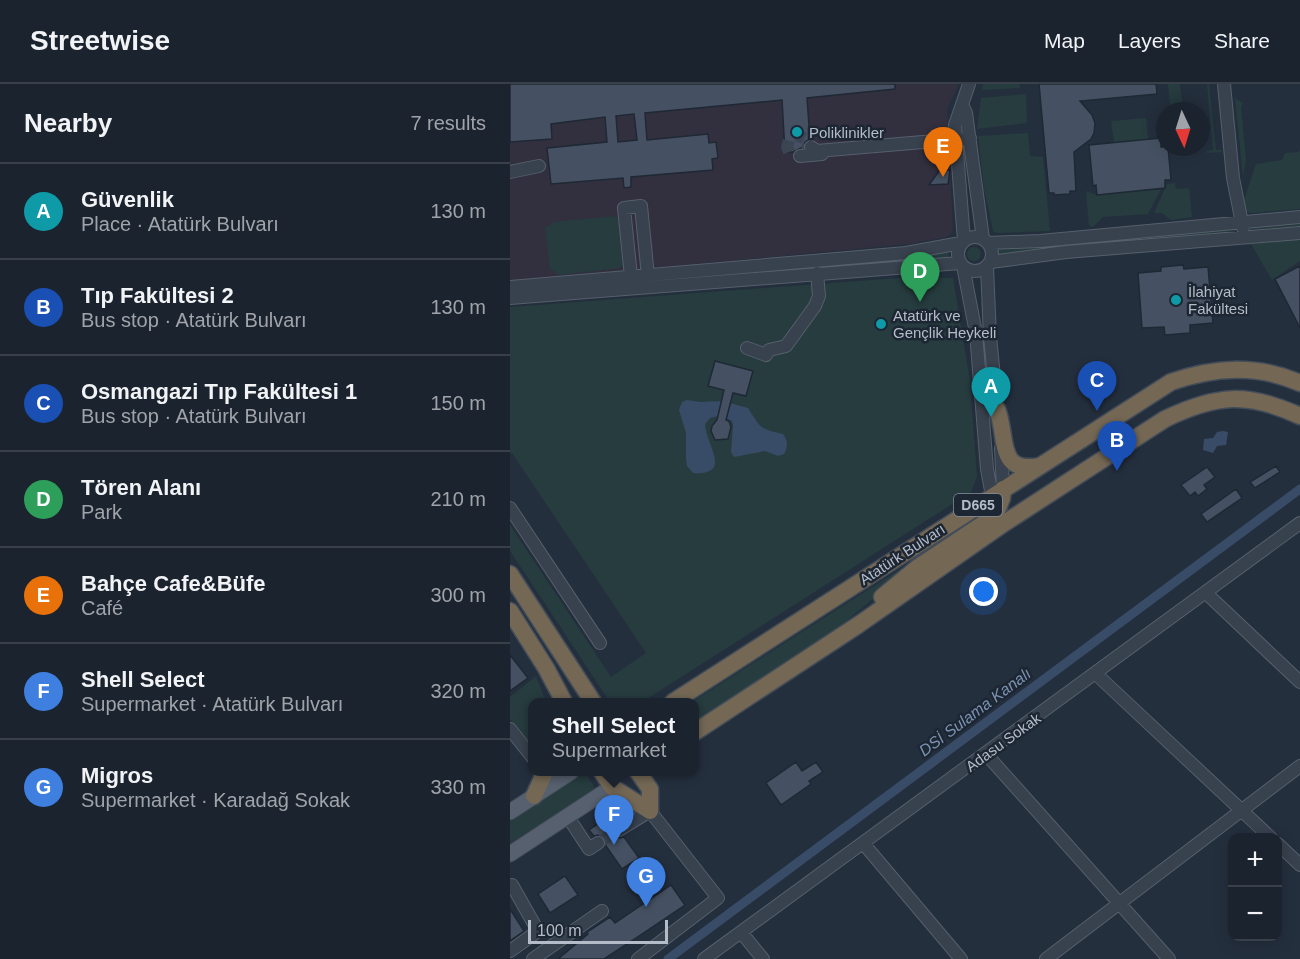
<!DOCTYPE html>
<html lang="en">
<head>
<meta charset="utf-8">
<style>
	body { margin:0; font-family:Arial,sans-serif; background:#242b36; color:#f1f3f6 }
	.controls { position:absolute; right:18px; bottom:18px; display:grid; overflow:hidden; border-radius:12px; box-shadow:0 3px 15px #0003 }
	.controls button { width:54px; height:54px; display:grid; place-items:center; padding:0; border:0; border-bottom:2px solid #39404a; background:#1b232e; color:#f1f3f6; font:30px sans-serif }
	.compass { position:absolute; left:646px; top:18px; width:54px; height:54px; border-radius:50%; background:#1b232e; box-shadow:0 3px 15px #0003; rotate:176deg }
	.scale { position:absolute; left:18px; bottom:15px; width:140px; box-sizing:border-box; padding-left:6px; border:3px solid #b4bcc9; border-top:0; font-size:16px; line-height:21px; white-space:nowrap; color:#b4bcc9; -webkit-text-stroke:4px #1d2633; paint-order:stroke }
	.you { position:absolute; left:474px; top:508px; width:21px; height:21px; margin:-15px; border:4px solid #fff; border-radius:50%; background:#1a73e8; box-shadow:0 0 0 9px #1a73e833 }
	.badge { display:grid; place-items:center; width:39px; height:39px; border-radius:50%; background:#8ab4f8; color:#fff; font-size:20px; font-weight:700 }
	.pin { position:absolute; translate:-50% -50px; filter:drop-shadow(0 2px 3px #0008) }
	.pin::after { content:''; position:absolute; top:32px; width:21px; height:18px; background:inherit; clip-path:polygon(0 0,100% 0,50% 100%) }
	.popup { position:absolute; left:18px; top:614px; width:171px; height:78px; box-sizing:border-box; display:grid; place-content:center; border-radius:12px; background:#1b232e; filter:drop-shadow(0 2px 4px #0005); font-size:20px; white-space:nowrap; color:#a0a4aa }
	.popup b { font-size:22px; color:#f1f3f6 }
	.popup::after { content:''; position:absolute; left:50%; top:100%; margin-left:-12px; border:12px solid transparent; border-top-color:#1b232e }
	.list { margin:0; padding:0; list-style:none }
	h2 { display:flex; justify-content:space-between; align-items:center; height:78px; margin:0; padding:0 24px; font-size:26px }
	h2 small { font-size:20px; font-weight:400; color:#a0a4aa }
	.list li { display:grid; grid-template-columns:39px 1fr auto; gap:18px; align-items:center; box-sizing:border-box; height:96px; padding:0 24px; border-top:2px solid #39404a }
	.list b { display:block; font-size:22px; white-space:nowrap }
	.list p { margin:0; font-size:20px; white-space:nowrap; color:#a0a4aa }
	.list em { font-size:20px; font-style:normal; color:#a0a4aa }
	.map { position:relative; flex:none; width:790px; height:875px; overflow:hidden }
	header { display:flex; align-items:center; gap:36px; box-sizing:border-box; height:84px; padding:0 30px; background:#1b232e; border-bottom:2px solid #39404a }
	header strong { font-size:28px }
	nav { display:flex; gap:33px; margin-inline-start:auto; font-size:21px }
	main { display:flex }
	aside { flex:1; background:#1b232e }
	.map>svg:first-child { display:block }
</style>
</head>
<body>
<header>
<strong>Streetwise</strong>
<nav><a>Map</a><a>Layers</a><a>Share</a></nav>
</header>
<main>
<aside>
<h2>Nearby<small>7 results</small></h2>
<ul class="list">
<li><span class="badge" style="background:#0f9aa8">A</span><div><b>Güvenlik</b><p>Place · Atatürk Bulvarı</p></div><em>130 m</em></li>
<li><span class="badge" style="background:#1a4fb4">B</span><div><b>Tıp Fakültesi 2</b><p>Bus stop · Atatürk Bulvarı</p></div><em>130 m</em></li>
<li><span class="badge" style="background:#1a4fb4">C</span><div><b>Osmangazi Tıp Fakültesi 1</b><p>Bus stop · Atatürk Bulvarı</p></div><em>150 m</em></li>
<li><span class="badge" style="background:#2e9e5b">D</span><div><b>Tören Alanı</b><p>Park</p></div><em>210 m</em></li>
<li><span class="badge" style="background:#e8710a">E</span><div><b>Bahçe Cafe&amp;Büfe</b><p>Café</p></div><em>300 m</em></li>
<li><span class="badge" style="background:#3f7fe0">F</span><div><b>Shell Select</b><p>Supermarket · Atatürk Bulvarı</p></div><em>320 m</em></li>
<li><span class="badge" style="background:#3f7fe0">G</span><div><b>Migros</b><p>Supermarket · Karadağ Sokak</p></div><em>330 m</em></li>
</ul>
</aside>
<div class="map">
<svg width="790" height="875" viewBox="0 0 790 875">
	<rect width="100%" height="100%" fill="#242f3e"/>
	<path fill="#32303f" d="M0,0h449l-12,25 6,122 -6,6 -38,7 -399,37z"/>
	<path fill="#263c3f" d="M473,0h36l1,4 -38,2z
		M658,0h12l3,22 -13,1z
		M697,0h2l7,66h6v2l-15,1v-2l6,-1z
		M516,10l1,29 -50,6 4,-31z
		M725,14l8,5 -2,5 5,52 -3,17z
		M636,34l2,22 -34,3 -3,-22z
		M518,49l2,23 13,1 7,74 -54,2 -3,-2 -9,-42 -6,-53z
		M790,65v60l-48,4 -6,-1 -3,-9 13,-39 26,-4 3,-7 14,-1z
		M665,99l1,6 13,-1 3,29 -21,3 -9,-7h-8l13,-29z
		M651,105l-13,25 -45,3 -10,10 -4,-1 -3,-35 11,4z
		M105,132l6,6 4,42 -6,4 -59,7 -10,-6 -5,-41 9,-6z
		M790,139v3l-49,4v-3z
		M725,145v3l-237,24 -1,-11z
		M790,155v22l-28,19 -21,-36z
		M457 170a7 7 0 1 1 14 0a7 7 0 1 1-14 0Z
		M438,165l1,11h-43l-253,23v-2z
		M389,194h54l17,103 7,96 -6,15 -329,210h-32l-100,-151v-26l101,152 35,-24 -134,-200 -2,1v-147z
		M480,428l-85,60 -61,51 -149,101v-22h-3z
		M26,592l10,26h-13v47l-23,-30v-22z
		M75,688l11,18 -86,53v-22z"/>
	<path fill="#394c67" d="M177,316l14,2 20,-1 -3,15 -8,2 -5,6c0,19 29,52 -12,49l-6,-7 -1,-7v-26l-7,-23 3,-8z
		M220,319l18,5c13,20 11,21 35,26 5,6 5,14 1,20l-6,2 -13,-5 -31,6 -3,-5 2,-27 -1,-4 -6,-3z
		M713,347l5,1 -2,13 -9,1 -4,7 -10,-3 1,-11 9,-1 4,-6z"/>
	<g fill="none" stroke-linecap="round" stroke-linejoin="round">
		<path stroke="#394c67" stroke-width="9" d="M158,875l632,-470"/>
	</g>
	<path fill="#455162" stroke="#1f2835" stroke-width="1.5" fill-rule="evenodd" d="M0,0h385v5l-88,9 3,41 -5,3 -2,5 -10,5h-8l-3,-52 -137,13 2,27 61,-6 1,9 7,-1 2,16 -6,1 1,11 -82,7v10l-7,1 -1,-10 -72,6 -4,-36 60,-6 -2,-25 -54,7 1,15 -42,3zM124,30l3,26 -19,2 -2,-26z
		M529,0h117l1,10 -77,7 12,14 3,8 -1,10 -3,6 -17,13 2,39h-6v3l-16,1v-2h-5z
		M651,54v9h7l3,33h-6v8l-68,7 -1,-10 -3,1 -4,-41z
		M440,86l-2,14 -19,1 10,-14z
		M673,181l1,4 24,-2 5,56 -23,2v8l-25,2 -1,-8 -22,1 -4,-55 23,-2v-4z
		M790,182v62l-25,-49z
		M205,277l38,10 -7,25 -13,-3 -7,27 3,1 2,6 -3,12 -13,1 -4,-9 1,-5 5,-6 7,-30 -16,-4z
		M766,382l4,6 -25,16 -5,-6z
		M697,383l8,10 -11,8 3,4 -9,7 -3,-4 -5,4 -9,-11z
		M726,405l6,9 -35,24 -6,-8z
		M0,571l18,23 -18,13z
		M286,678l6,9 14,-9 7,10 -14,9 2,3 -30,21 -15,-22z
		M100,732l5,7 -4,7 1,5 7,3 5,-1 15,21 -17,11 -16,-23 -2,-8 -6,-3 -4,1 -5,-6z
		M55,792l13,19 -28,18 -12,-19z
		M161,801l14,20 -46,31 -35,23h-46l30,-25 -1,-2 23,-15 5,6z
		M0,825l14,22 -14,10z"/>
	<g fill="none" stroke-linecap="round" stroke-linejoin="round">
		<path stroke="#3a4453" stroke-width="12" stroke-dasharray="12 6" stroke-linecap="butt" d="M279,68l-2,-5 2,-7 8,-5 9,4 2,6 -1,5
			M88,759l21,-13"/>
		<defs>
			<path id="minor" d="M714,0l9,94 10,50
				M452,20l4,9 17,126
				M301,63l6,4 153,-13
				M290,72l22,-2
				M0,88l29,-6
				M448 170a17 17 0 1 1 34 0a17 17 0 1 1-34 0Z
				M454,157l-9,-116 14,-41
				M478,159l52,-2 260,-24
				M481,178l75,-10 234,-19
				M453,182l13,67 11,136 5,27
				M477,183l3,70 8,79
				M121,193l-7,-69 17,-2 7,70
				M0,203l396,-34 55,-10
				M0,214l450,-35
				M237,264l19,7 3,-5 17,-4 29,-40 4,-10 -2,-23
				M491,364l2,41
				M0,424l90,135
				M696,509l94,89
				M586,590l175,164
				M0,645l23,29
				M476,670l183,205
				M58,733l21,32 9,-6
				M109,746l31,-19 68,87 -80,61
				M353,759l98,116
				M768,760l22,21
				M231,848l22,27
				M0,867l28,-20 -26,-46
				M23,875l69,-48
				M194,875l596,-436
				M536,875l254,-193"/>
			<path id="major" d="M0,728l61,-40
				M0,770l102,-67"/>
			<path id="highway" d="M487,325c11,27 -1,65 42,57
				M0,490l83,128
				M372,513l35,-29 78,-52 7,-18 1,-9
				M0,527l36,57 18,34
				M163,618l498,-320c44,-15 86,-18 129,1
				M185,648l163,-107 145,-101 162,-105c52,-25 83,-27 135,-3
				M92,688l10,15 38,24
				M128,688l12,17v22
				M24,712l11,-24"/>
		</defs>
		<use href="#minor" stroke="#565f6c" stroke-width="14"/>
		<use href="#major" stroke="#414a57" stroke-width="17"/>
		<use href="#highway" stroke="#434c59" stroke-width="19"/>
		<use href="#minor" stroke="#38414e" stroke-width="12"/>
		<use href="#major" stroke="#56606e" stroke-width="15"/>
		<use href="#highway" stroke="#746855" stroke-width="16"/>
	</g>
	<g fill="#0f9aa8" stroke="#1d2633" stroke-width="2">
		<circle cx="287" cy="48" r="6"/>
		<circle cx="666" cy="216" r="6"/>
		<circle cx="371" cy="240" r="6"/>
	</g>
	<g text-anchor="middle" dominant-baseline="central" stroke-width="5" stroke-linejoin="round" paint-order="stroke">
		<rect fill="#1d2633" stroke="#878f9c" stroke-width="1.5" x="444" y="410" width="48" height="22" rx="4.5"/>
		<g font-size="14" font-weight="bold" fill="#b4bcc9">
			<text x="468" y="421">D665</text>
		</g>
		<g font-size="15" fill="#b4bcc9" stroke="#1d2633" text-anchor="start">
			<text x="299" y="48">Poliklinikler</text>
			<text x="678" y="207">İlahiyat<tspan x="678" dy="17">Fakültesi</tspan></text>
			<text x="383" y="231">Atatürk ve<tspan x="383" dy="17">Gençlik Heykeli</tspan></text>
		</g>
		<g font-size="15" fill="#b4bcc9" stroke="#1d2633">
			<text transform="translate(392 470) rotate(-33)">Atatürk Bulvarı</text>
			<text transform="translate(493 658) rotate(-36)">Adasu Sokak</text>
		</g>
		<g font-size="16" font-style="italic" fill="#7c92b1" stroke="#1d2633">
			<text transform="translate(465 628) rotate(-37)">DSİ Sulama Kanalı</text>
		</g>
	</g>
</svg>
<div class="controls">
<button>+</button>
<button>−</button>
</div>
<svg class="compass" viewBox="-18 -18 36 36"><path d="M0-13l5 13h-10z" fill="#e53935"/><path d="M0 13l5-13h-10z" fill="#a0a4aa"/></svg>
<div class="scale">100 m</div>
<div class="you"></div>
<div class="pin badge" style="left:481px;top:333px;background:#0f9aa8">A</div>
<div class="pin badge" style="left:607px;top:387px;background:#1a4fb4">B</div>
<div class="pin badge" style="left:587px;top:327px;background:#1a4fb4">C</div>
<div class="pin badge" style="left:410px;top:218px;background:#2e9e5b">D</div>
<div class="pin badge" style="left:433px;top:93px;background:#e8710a">E</div>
<div class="pin badge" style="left:104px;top:761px;background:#3f7fe0">F</div>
<div class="popup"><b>Shell Select</b>Supermarket</div>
<div class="pin badge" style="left:136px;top:823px;background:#3f7fe0">G</div>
</div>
</main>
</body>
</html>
